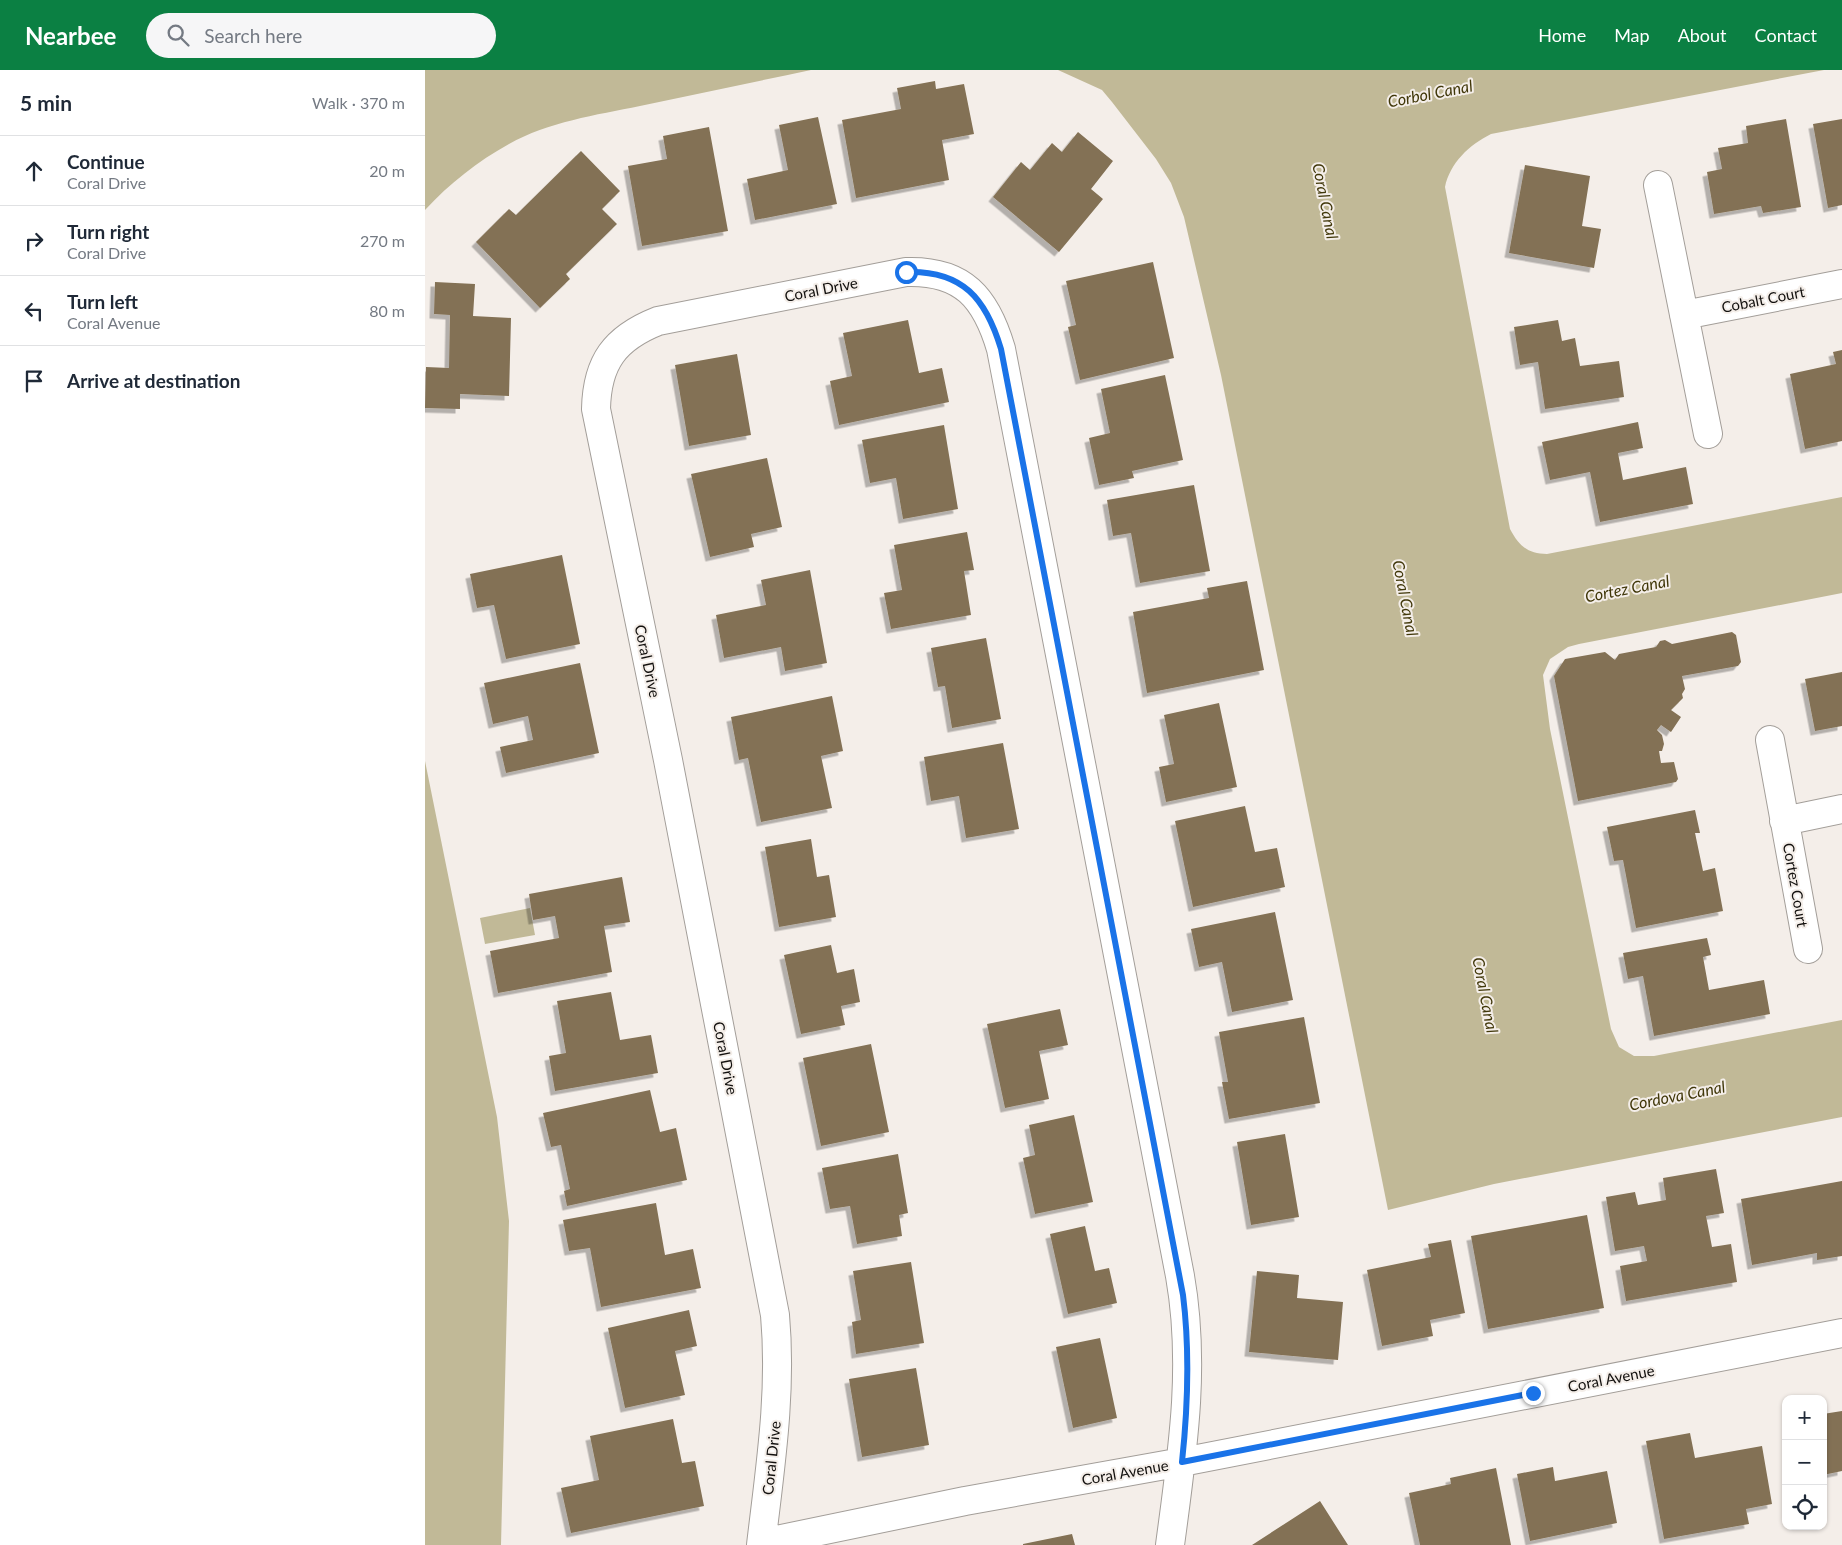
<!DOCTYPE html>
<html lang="en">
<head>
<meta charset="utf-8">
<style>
	body { margin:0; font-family:Lato,sans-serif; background:#f6f6f7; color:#1f2937 }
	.controls { position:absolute; right:15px; bottom:15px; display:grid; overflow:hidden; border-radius:10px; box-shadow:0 1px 4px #0004 }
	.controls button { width:45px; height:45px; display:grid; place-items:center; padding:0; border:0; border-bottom:1px solid #e0e1e3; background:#fff; color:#1f2937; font:25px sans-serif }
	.stop { position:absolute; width:15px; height:15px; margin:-11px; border:4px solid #1a73e8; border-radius:50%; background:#fff }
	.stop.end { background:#1a73e8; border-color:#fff; box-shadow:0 1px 5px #0008 }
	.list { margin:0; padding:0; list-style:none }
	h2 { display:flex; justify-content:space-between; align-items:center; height:65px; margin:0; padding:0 20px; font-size:21px }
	h2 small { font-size:16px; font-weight:400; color:#747a83 }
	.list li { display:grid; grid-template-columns:32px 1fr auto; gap:15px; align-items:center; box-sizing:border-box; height:70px; padding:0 20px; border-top:1px solid #e0e1e3 }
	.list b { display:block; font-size:19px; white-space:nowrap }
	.list p { margin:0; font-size:16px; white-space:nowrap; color:#747a83 }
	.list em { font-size:16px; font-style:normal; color:#747a83 }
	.icon { flex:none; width:28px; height:28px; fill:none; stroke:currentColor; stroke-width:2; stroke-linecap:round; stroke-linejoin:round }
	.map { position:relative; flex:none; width:1417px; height:1475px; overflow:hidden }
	header { display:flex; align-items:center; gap:30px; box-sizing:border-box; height:70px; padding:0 25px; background:#0b8043; color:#fff }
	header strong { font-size:24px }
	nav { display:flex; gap:28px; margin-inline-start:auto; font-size:18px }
	.search { width:350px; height:45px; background:#f6f6f7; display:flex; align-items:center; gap:12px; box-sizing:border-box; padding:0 18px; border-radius:28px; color:#747a83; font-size:19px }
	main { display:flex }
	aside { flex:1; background:#fff }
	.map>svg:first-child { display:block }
</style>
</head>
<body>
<header>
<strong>Nearbee</strong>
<div class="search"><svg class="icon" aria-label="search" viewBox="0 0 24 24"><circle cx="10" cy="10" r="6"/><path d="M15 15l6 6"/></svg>Search here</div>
<nav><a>Home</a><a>Map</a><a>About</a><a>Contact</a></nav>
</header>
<main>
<aside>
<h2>5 min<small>Walk · 370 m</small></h2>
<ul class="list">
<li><svg class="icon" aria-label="ahead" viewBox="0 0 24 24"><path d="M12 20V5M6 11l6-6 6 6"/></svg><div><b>Continue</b><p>Coral Drive</p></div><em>20 m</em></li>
<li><svg class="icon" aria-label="right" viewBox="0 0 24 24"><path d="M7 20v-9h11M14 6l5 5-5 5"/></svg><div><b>Turn right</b><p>Coral Drive</p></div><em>270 m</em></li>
<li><svg class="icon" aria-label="left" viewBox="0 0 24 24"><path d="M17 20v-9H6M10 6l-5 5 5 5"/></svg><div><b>Turn left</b><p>Coral Avenue</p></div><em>80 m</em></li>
<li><svg class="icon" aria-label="arrive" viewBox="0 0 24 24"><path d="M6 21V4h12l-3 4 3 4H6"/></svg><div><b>Arrive at destination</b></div></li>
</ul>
</aside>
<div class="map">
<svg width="1417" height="1475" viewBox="0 0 1417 1475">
	<defs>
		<filter id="shadow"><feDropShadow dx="-4.5" dy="4.5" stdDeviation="0" flood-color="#0004"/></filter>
	</defs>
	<rect width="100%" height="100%" fill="#f4eee9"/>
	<path fill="#c1b997" d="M0,0h386c-57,12 -114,24 -171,36 -44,9 -92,16 -131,38 -31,17 -60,40 -84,66z
		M633,0h766l-333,64c-22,11 -41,29 -46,53l65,342c9,17 18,25 37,25l295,-57v96l-263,51 -11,3 -18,12 -7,16 7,54 61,300 8,18 15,9h20l188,-36v97l-348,67 -106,26 -167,-835 -37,-158 -13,-34 -15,-24 -44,-57 -10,-12z
		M0,691l72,356 12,104 -8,324h-76z
		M105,838l5,27 -50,9 -5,-26z"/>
	<path fill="#837154" filter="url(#shadow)" d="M510,11l1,8 28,-5 10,50 -32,6 7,40 -93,18 -14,-78 59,-11 -4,-21z
		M393,47l19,87 -82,16 -8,-41 41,-9 -9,-45z
		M1361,49l15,88 -38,6 -2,-7 -47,8 -7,-42 15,-3 -4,-21 30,-5 -2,-17z
		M1417,49v86l-14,3 -15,-84z
		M284,57l19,104 -86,15 -14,-80 39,-7 -4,-23z
		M653,62l35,29 -22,28 12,10 -44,53 -66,-55 28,-35 9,8 22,-27 10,9z
		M156,81l39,40 -18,18 15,15 -51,50 4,5 -30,29 -64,-66 33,-33 7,6z
		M1100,95l65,11 -8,50 19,3 -7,39 -85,-15z
		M728,192l21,96 -94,22 -12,-53 8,-2 -10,-44z
		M10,212l40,2 -2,32 38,2 -2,78 -49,-2v15l-35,-1 1,-41 23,1 1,-53 -16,-1z
		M483,250l11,53 23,-5 7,34 -110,23 -9,-44 22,-5 -9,-43z
		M1133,250l4,21 13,-3 5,28 39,-5 5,36 -79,12 -7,-47 -18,3 -6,-38z
		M1417,280v91l-37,8 -15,-75 46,-10 -3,-12z
		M312,284l14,81 -62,11 -14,-81z
		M740,305l18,85 -51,11 2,7 -35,7 -10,-47 21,-5 -9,-44z
		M1213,352l5,26 -25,5 5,27 63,-13 7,37 -93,18 -10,-50 -40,8 -8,-38z
		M519,355l14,84 -55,10 -7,-41 -26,5 -8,-43z
		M342,388l15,69 -31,7 3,13 -44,10 -19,-83z
		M769,415l16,86 -70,12 -9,-50 -18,3 -6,-36z
		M542,462l7,38 -10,1 7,44 -80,14 -7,-36 18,-3 -8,-45z
		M137,485l18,89 -74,15 -12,-54 -17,3 -7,-34z
		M385,500l17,93 -42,8 -4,-24 -57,11 -8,-43 50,-10 -5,-25z
		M822,511l17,89 -117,23 -14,-81 76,-14 -2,-10z
		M1307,562l4,3 5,27 -3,4 -56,10 3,13 -3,5 1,4 -12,12 10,7 -10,15 -10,-7 -4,5 5,5 2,9 -2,7h-3l2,12 13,-1 4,17 -2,3 -98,19 -24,-125 11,-17 40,-7 10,8 4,-6 37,-7 4,-6 5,-1 7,4z
		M561,568l15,81 -49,9 -7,-42 -7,1 -7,-39z
		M155,593l19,90 -93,20 -6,-26 33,-7 -5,-24 -35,8 -9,-41z
		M1417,602v54l-27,5 -10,-52z
		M407,626l11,55 -22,5 11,52 -71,14 -13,-64 -9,2 -8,-43z
		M794,633l18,84 -71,15 -7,-35 15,-3 -10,-49z
		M578,673l16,86 -53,9 -7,-42 -28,5 -7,-44z
		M820,736l10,46 22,-4 8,39 -92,20 -18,-86z
		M1270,740l5,23h-5l8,38 12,-3 8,43 -87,17 -13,-68 -9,1 -7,-34z
		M386,769l6,38 12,-2 7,42 -57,10 -14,-80z
		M197,807l8,45 -26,4 8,46 -114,21 -8,-42 69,-13 -4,-22 -22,4 -4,-26z
		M850,842l18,88 -61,12 -10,-50 -23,5 -8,-38z
		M1282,868l4,17 -8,2 6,33 55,-10 6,34 -116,22 -11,-60 -15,3 -5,-26z
		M406,875l6,28 17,-4 6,33 -19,4 4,19 -44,9 -17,-79z
		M186,922l9,48 31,-5 7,38 -103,18 -6,-35 17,-3 -9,-52z
		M635,939l8,36 -29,6 10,48 -44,9 -18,-84z
		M879,947l16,86 -91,16 -7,-37h6l-9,-50z
		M446,974l18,88 -68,14 -18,-88z
		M225,1020l10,42 16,-4 11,52 -120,26 -3,-15 6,-2 -9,-44 -10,2 -8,-34z
		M649,1045l19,87 -58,12 -12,-56 12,-3 -6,-30z
		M860,1064l14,83 -48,8 -14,-83z
		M473,1084l10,59 -9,2 3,21 -45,8 -7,-38 -20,3 -8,-41z
		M1291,1099l8,44 -18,3 6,31 19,-3 6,38 -111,19 -6,-35 27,-5 -3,-15 -29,5 -9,-54 29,-5 3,13 28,-5 -3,-22z
		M1417,1111v75l-25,4v-7l-65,12 -11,-66z
		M231,1133l9,52 28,-6 8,39 -100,19 -11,-59 -21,3 -6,-31z
		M1162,1145l17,93 -116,21 -17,-93z
		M660,1156l10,45 14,-3 8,35 -49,11 -18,-80z
		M1026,1170l14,73 -35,7 3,16 -51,10 -15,-76 64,-13 -3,-13z
		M486,1192l13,81 -68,11 -4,-32 9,-2 -8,-49z
		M832,1201l42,4 -2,23 46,4 -5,58 -89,-8z
		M264,1240l8,36 -22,5 10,44 -60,13 -17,-80z
		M675,1268l17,80 -44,10 -17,-81z
		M491,1298l13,77 -67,12 -13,-78z
		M1417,1341v60l-19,4v-61z
		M248,1349l9,44 13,-2 9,45 -133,27 -10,-45 38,-8 -9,-44z
		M1265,1363l5,25 67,-12 10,58 -26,5 3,15 -85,15 -18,-98z
		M1128,1397l2,14 52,-10 10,52 -87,18 -13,-67z
		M1071,1398l15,77h-91l-11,-52 42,-9 -1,-6z
		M895,1431l28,44h-96z
		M647,1464l3,11h-52v-1z"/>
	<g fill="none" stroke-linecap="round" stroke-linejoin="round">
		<defs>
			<path id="minor" d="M1233,115l50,249
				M1259,245l158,-31
				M1345,670l38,209
				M1359,751l58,-12
				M337,1473l203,-42 217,-39 660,-129
				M336,1475c9,-77 21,-152 14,-230l-107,-555 -72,-351c1,-47 19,-71 62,-88l248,-49c57,-2 80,26 95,77l179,927c16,91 2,179 -10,269"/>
		</defs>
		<use href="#minor" stroke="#a39e99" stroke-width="30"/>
		<use href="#minor" stroke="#fff" stroke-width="28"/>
	</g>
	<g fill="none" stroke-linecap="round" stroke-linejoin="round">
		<path stroke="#1a73e8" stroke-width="6" d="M481,202c57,-2 80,27 95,77l182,946c7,56 5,111 -1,167l351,-69"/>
	</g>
	<g text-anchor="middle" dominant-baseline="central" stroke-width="4" stroke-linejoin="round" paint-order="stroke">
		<g font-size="15" fill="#12100e" stroke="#f4eee9">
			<text transform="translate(396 219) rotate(-11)">Coral Drive</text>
			<text transform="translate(1338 229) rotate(-11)">Cobalt Court</text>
			<text transform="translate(223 591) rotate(78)">Coral Drive</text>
			<text transform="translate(1371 815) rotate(80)">Cortez Court</text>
			<text transform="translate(301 988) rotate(79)">Coral Drive</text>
			<text transform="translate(1186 1308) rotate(-11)">Coral Avenue</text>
			<text transform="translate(346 1388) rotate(-84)">Coral Drive</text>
			<text transform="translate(700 1402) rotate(-10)">Coral Avenue</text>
		</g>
		<g font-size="16" font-style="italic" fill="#403709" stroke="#f4eee9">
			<text transform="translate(1005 23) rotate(-11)">Corbol Canal</text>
			<text transform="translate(901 131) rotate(79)">Coral Canal</text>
			<text transform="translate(1202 518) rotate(-11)">Cortez Canal</text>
			<text transform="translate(981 528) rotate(79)">Coral Canal</text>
			<text transform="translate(1061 925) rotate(79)">Coral Canal</text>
			<text transform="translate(1252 1025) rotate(-11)">Cordova Canal</text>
		</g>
	</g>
</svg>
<div class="controls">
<button>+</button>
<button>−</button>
<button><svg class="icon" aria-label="locate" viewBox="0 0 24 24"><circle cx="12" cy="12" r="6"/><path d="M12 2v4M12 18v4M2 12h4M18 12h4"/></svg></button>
</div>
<div class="stop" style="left:481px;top:202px"></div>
<div class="stop end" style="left:1108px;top:1323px"></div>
</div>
</main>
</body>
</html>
